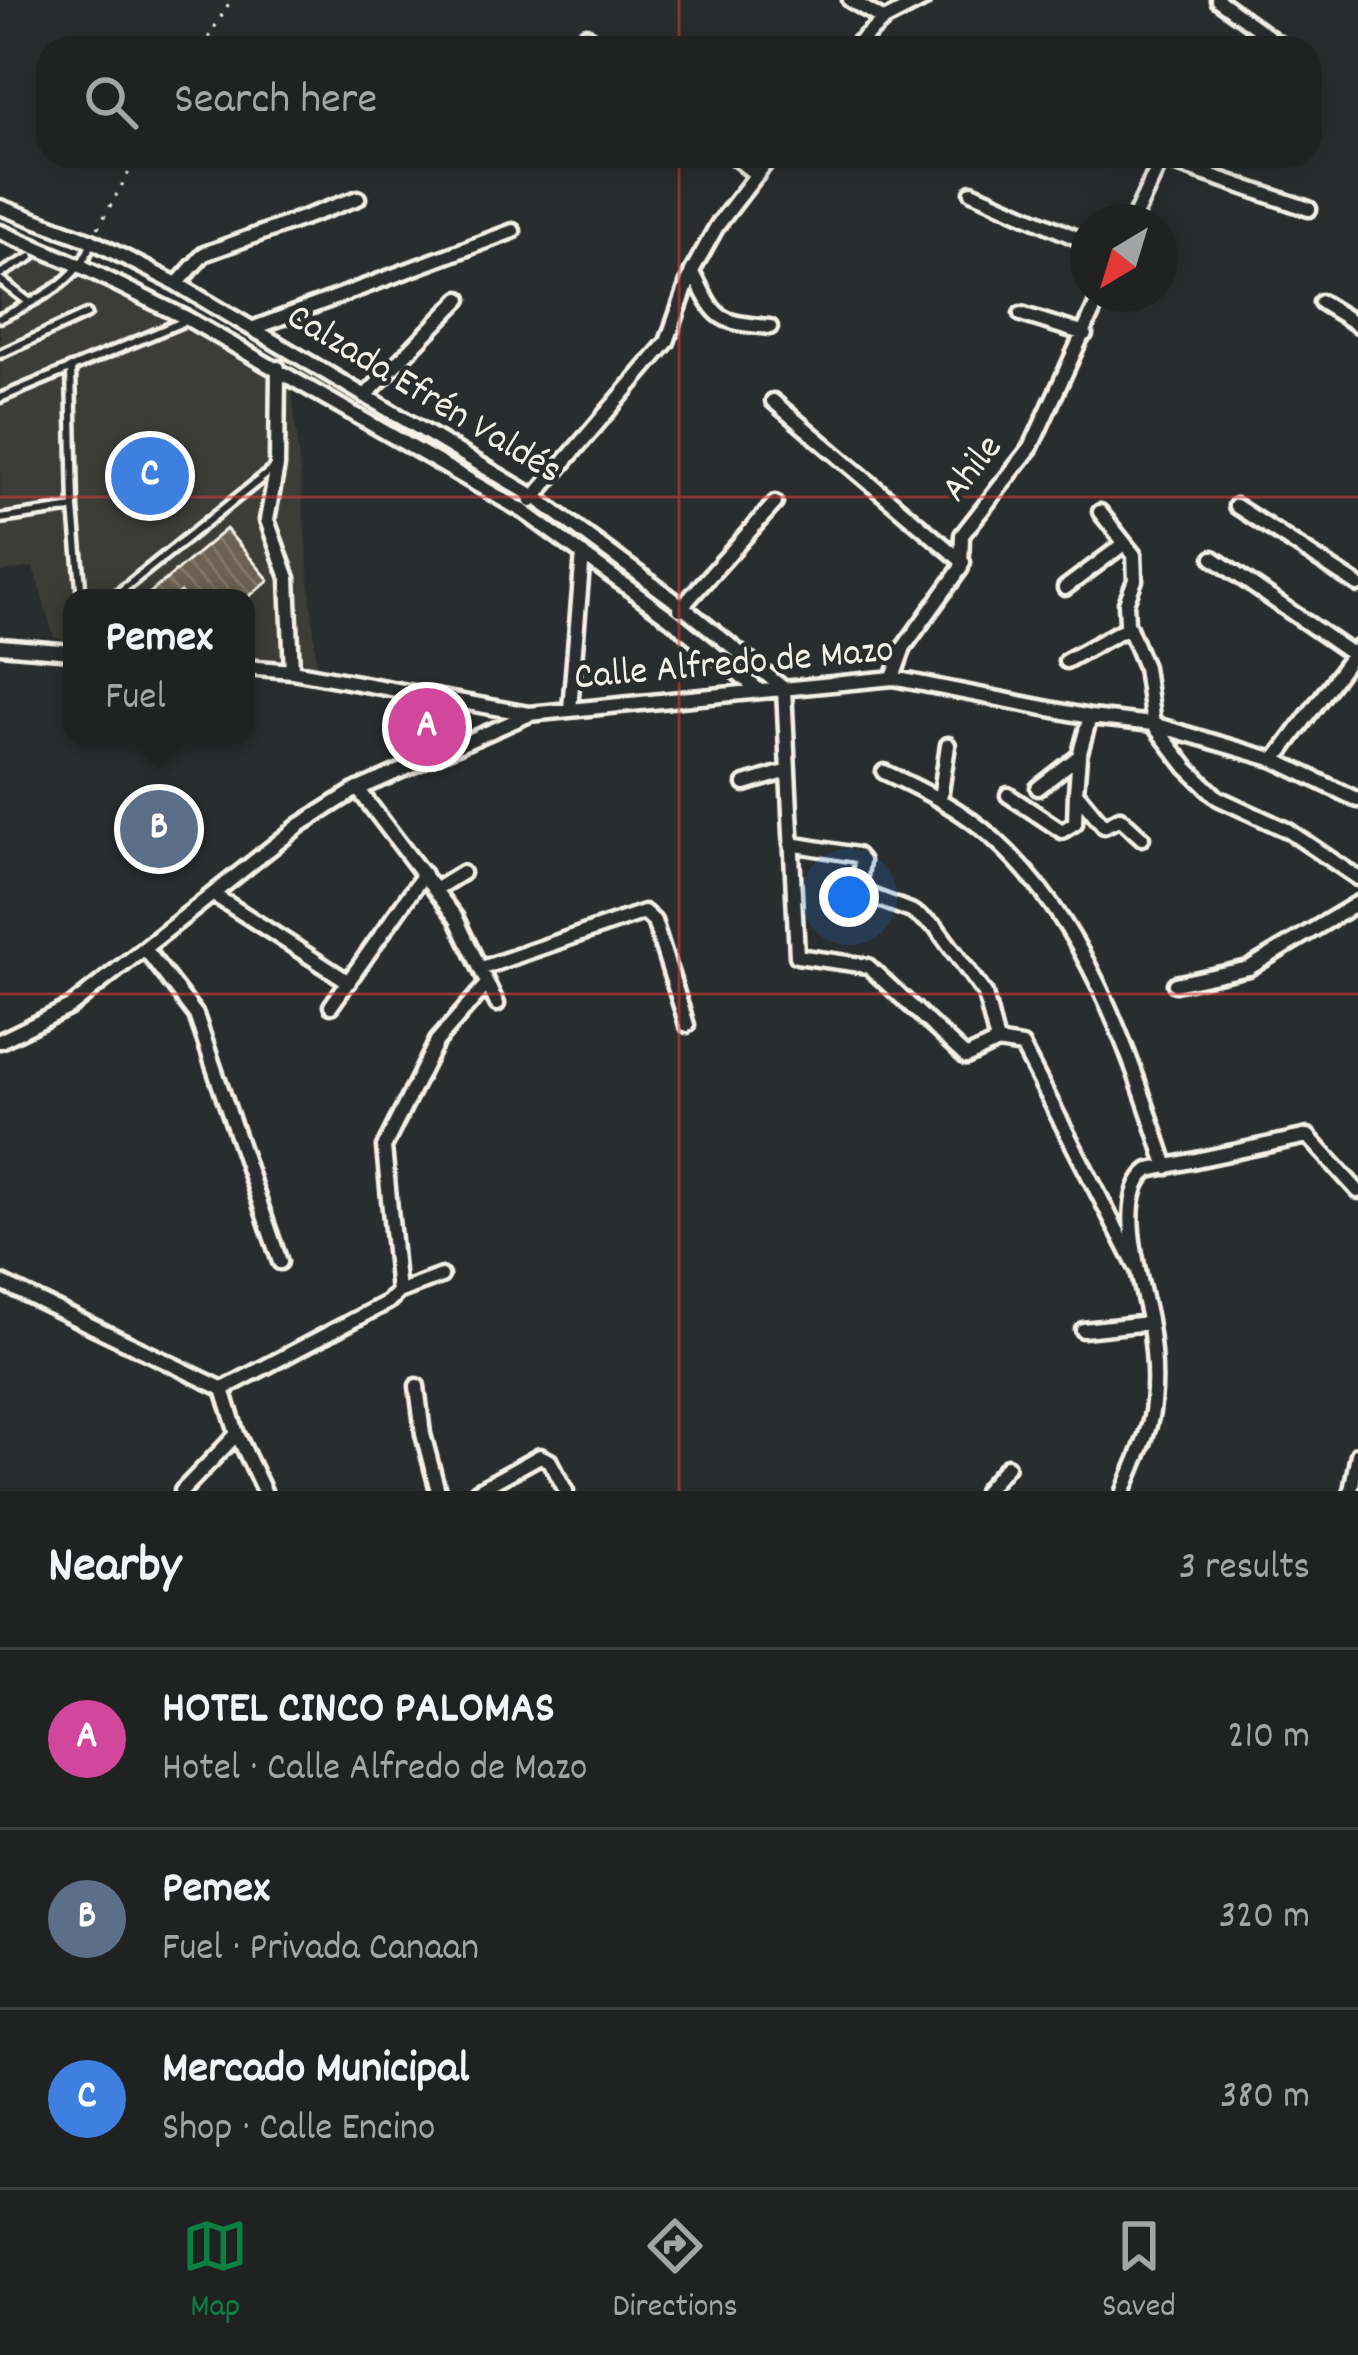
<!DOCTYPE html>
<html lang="en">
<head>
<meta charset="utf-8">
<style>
	body { margin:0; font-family:Dekko,sans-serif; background:#282a2a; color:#f1f3f6 }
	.compass { position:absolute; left:1070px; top:204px; width:108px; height:108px; border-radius:50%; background:#202222; box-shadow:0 6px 30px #0003; rotate:218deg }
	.you { position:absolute; left:849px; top:897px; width:42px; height:42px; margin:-30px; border:9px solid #fff; border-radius:50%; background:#1a73e8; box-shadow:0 0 0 18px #1a73e833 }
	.badge { display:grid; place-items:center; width:78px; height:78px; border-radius:50%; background:#0b8043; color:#fff; font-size:39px; font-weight:700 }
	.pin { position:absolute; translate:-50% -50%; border:6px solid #fff; box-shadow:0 3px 12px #0006 }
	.popup { position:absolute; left:63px; top:589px; width:192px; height:156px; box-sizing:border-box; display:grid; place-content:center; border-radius:24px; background:#202222; filter:drop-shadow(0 3px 9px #0005); font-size:39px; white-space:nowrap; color:#a2a4a5 }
	.popup b { font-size:45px; color:#f1f3f6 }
	.popup::after { content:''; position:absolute; left:50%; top:100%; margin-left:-24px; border:24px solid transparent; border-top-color:#202222 }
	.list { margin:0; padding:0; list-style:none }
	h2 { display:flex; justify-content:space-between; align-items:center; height:156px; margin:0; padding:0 48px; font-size:51px }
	h2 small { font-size:39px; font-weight:400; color:#a2a4a5 }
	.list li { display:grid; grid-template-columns:78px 1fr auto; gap:36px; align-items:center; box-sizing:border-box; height:180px; padding:0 48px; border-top:3px solid #3d3f40 }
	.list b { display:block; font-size:45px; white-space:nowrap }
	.list p { margin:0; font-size:39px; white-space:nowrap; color:#a2a4a5 }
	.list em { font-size:39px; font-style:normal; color:#a2a4a5 }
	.icon { flex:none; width:66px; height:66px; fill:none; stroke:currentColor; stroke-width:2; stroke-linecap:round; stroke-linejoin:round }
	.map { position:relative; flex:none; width:1358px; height:1491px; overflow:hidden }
	.search { position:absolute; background:#202222; box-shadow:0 6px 30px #0003; left:36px; right:36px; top:36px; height:132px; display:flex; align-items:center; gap:30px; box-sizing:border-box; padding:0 42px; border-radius:36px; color:#a2a4a5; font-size:45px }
	.sheet { height:696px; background:#202222 }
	nav { display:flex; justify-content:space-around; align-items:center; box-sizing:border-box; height:168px; border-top:3px solid #3d3f40; background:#202222; font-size:33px; color:#a2a4a5 }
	nav a { display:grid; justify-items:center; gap:6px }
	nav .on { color:#0b8043 }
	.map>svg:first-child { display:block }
</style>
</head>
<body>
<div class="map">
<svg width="1358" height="1491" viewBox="0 0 1358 1491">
	<defs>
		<pattern id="building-back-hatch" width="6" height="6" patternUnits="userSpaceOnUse" patternTransform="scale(3)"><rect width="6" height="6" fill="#6c6253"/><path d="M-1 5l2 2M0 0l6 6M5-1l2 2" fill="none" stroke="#82796c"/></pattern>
	</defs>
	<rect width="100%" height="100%" fill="#2a2d2e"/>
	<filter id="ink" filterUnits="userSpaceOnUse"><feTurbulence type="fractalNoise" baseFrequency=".00833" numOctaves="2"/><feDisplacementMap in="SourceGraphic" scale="24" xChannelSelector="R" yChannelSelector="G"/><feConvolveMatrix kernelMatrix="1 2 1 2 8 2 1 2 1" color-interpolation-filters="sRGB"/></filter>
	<g filter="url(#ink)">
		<path fill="#3e3d39" d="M26,248l166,81 100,55 25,284 -71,-6v-64h-174v44l-18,-5 -21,-70 -33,5v-309z"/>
		<path fill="url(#building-back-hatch)" stroke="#f4f1e8" stroke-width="3" d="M226,529l43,51 -23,19 -60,-1 -6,-6 -7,6h-29z
			M415,697l28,3 -4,35 -21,10z"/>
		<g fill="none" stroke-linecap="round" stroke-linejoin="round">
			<defs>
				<path id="lane" d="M0,274l31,-17
					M0,280l30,23
					M0,318c36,-17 78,-36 91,-74
					M0,354l87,-40
					M71,368l3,140 8,90
					M0,398l185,-77
					M0,519l74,-11
					M112,598l161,-129"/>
				<path id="street" d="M850,0l34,20
					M1218,0l66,48
					M586,35l15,13
					M852,48l32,-28 39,-20
					M733,156l24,19
					M1162,159l147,50
					M972,192l116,51
					M0,207l92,34 85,43 358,213 147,109 101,82
					M1132,222l31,-66
					M0,232l83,35 105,52 335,192 148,108 89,72
					M692,271c25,49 23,51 78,56
					M177,284l27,-30 154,-56
					M1321,302l37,23
					M1021,314l64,20
					M254,328l259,-97
					M278,368l-1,98 -10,54 21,58 4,93
					M365,396l95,-97
					M773,401l190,161
					M531,501l136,-159 25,-71 25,-45 54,-70
					M1236,506l122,79
					M1100,512l34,43 1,25 -9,23 1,20 18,44 8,57 34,44 31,30 69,32 71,48
					M1213,558l139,96
					M1065,588l59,-44
					M680,609l95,-106
					M0,646l72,6
					M1066,661l62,-34
					M246,667l46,4 237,43 364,-36 197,39 63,7 122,36 83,40
					M893,678l11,-31 57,-79 1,-33 69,-88 70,-153
					M784,689l13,267 71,10 98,91 31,-15 25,4 114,221
					M570,709l13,-155
					M1079,756l-3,36 28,34 16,-8 22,20
					M1275,760l83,-112
					M884,772c39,18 77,37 109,66 95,85 135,212 174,329
					M745,784l43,-13
					M1038,788l41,-32 11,-39
					M358,789l98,129 41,86
					M1008,795l54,36 13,-8 1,-31
					M940,799l8,-54
					M791,844l66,11 5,6 -4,30 53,20 25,16 49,67 12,48
					M436,889l26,-16
					M214,895l135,87
					M146,950l50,65 84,247
					M482,968l162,-56 10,9 33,104
					M1175,984l74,-16 109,-65
					M331,1006l93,-132
					M0,1041l70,-34 230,-182 54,-34 174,-76
					M0,1282l223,107 14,45 27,57
					M398,1292l43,-16
					M1083,1330l66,-7
					M417,1386l6,48 15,57
					M223,1389l165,-87 10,-10 -14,-145 53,-106 50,-57
					M182,1491l55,-57
					M477,1491l63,-35 10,5 16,30
					M985,1491l22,-25
					M1124,1491c10,-27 27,-59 29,-88 3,-26 0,-58 -4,-83 -7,-37 -36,-124 0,-150l159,-34 50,55
					M1351,1491l7,-37"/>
			</defs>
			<use href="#lane" stroke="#f4f1e8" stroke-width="15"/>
			<use href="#street" stroke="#f4f1e8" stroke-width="21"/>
			<path stroke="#f4f1e8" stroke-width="3" stroke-dasharray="3 9" stroke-linecap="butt" d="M202,48l29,-48
				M98,228l40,-72"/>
			<use href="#lane" stroke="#2a2d2e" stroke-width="6"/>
			<use href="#street" stroke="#2a2d2e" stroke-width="12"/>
		</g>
	</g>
	<path fill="none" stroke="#d93c3b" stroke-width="3" stroke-opacity="0.55" d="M679,0v48M679,156v1335M0,497h1358M0,994h1358"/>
	<g text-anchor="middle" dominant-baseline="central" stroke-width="9" stroke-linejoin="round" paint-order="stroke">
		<g font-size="39" fill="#f4f1e8" stroke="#2a2d2e">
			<text transform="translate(423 396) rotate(31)">Calzada Efrén Valdés</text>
			<text transform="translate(974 470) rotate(-52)">Ahile</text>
			<text transform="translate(734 666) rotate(-5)">Calle Alfredo de Mazo</text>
		</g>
	</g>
</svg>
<svg class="compass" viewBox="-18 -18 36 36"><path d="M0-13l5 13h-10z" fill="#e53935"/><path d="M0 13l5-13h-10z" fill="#a2a4a5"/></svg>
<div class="you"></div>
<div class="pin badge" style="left:427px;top:727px;background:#d1479c">A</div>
<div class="pin badge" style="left:159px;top:829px;background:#5c6f8a">B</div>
<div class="popup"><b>Pemex</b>Fuel</div>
<div class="pin badge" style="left:150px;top:476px;background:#3f7fe0">C</div>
<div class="search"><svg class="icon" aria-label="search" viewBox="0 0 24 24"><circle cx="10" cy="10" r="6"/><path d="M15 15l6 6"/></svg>Search here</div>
</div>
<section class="sheet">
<h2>Nearby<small>3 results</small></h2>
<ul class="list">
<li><span class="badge" style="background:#d1479c">A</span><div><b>HOTEL CINCO PALOMAS</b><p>Hotel · Calle Alfredo de Mazo</p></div><em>210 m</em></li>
<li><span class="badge" style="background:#5c6f8a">B</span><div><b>Pemex</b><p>Fuel · Privada Canaan</p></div><em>320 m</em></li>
<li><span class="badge" style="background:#3f7fe0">C</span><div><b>Mercado Municipal</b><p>Shop · Calle Encino</p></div><em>380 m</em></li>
</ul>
</section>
<nav>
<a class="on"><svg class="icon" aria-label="map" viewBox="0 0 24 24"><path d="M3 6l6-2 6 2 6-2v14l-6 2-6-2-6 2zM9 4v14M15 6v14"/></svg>Map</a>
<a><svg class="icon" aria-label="directions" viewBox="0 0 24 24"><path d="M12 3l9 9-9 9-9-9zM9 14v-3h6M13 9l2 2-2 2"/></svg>Directions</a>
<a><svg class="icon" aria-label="saved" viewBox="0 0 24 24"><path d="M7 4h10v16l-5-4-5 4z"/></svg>Saved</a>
</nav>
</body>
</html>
